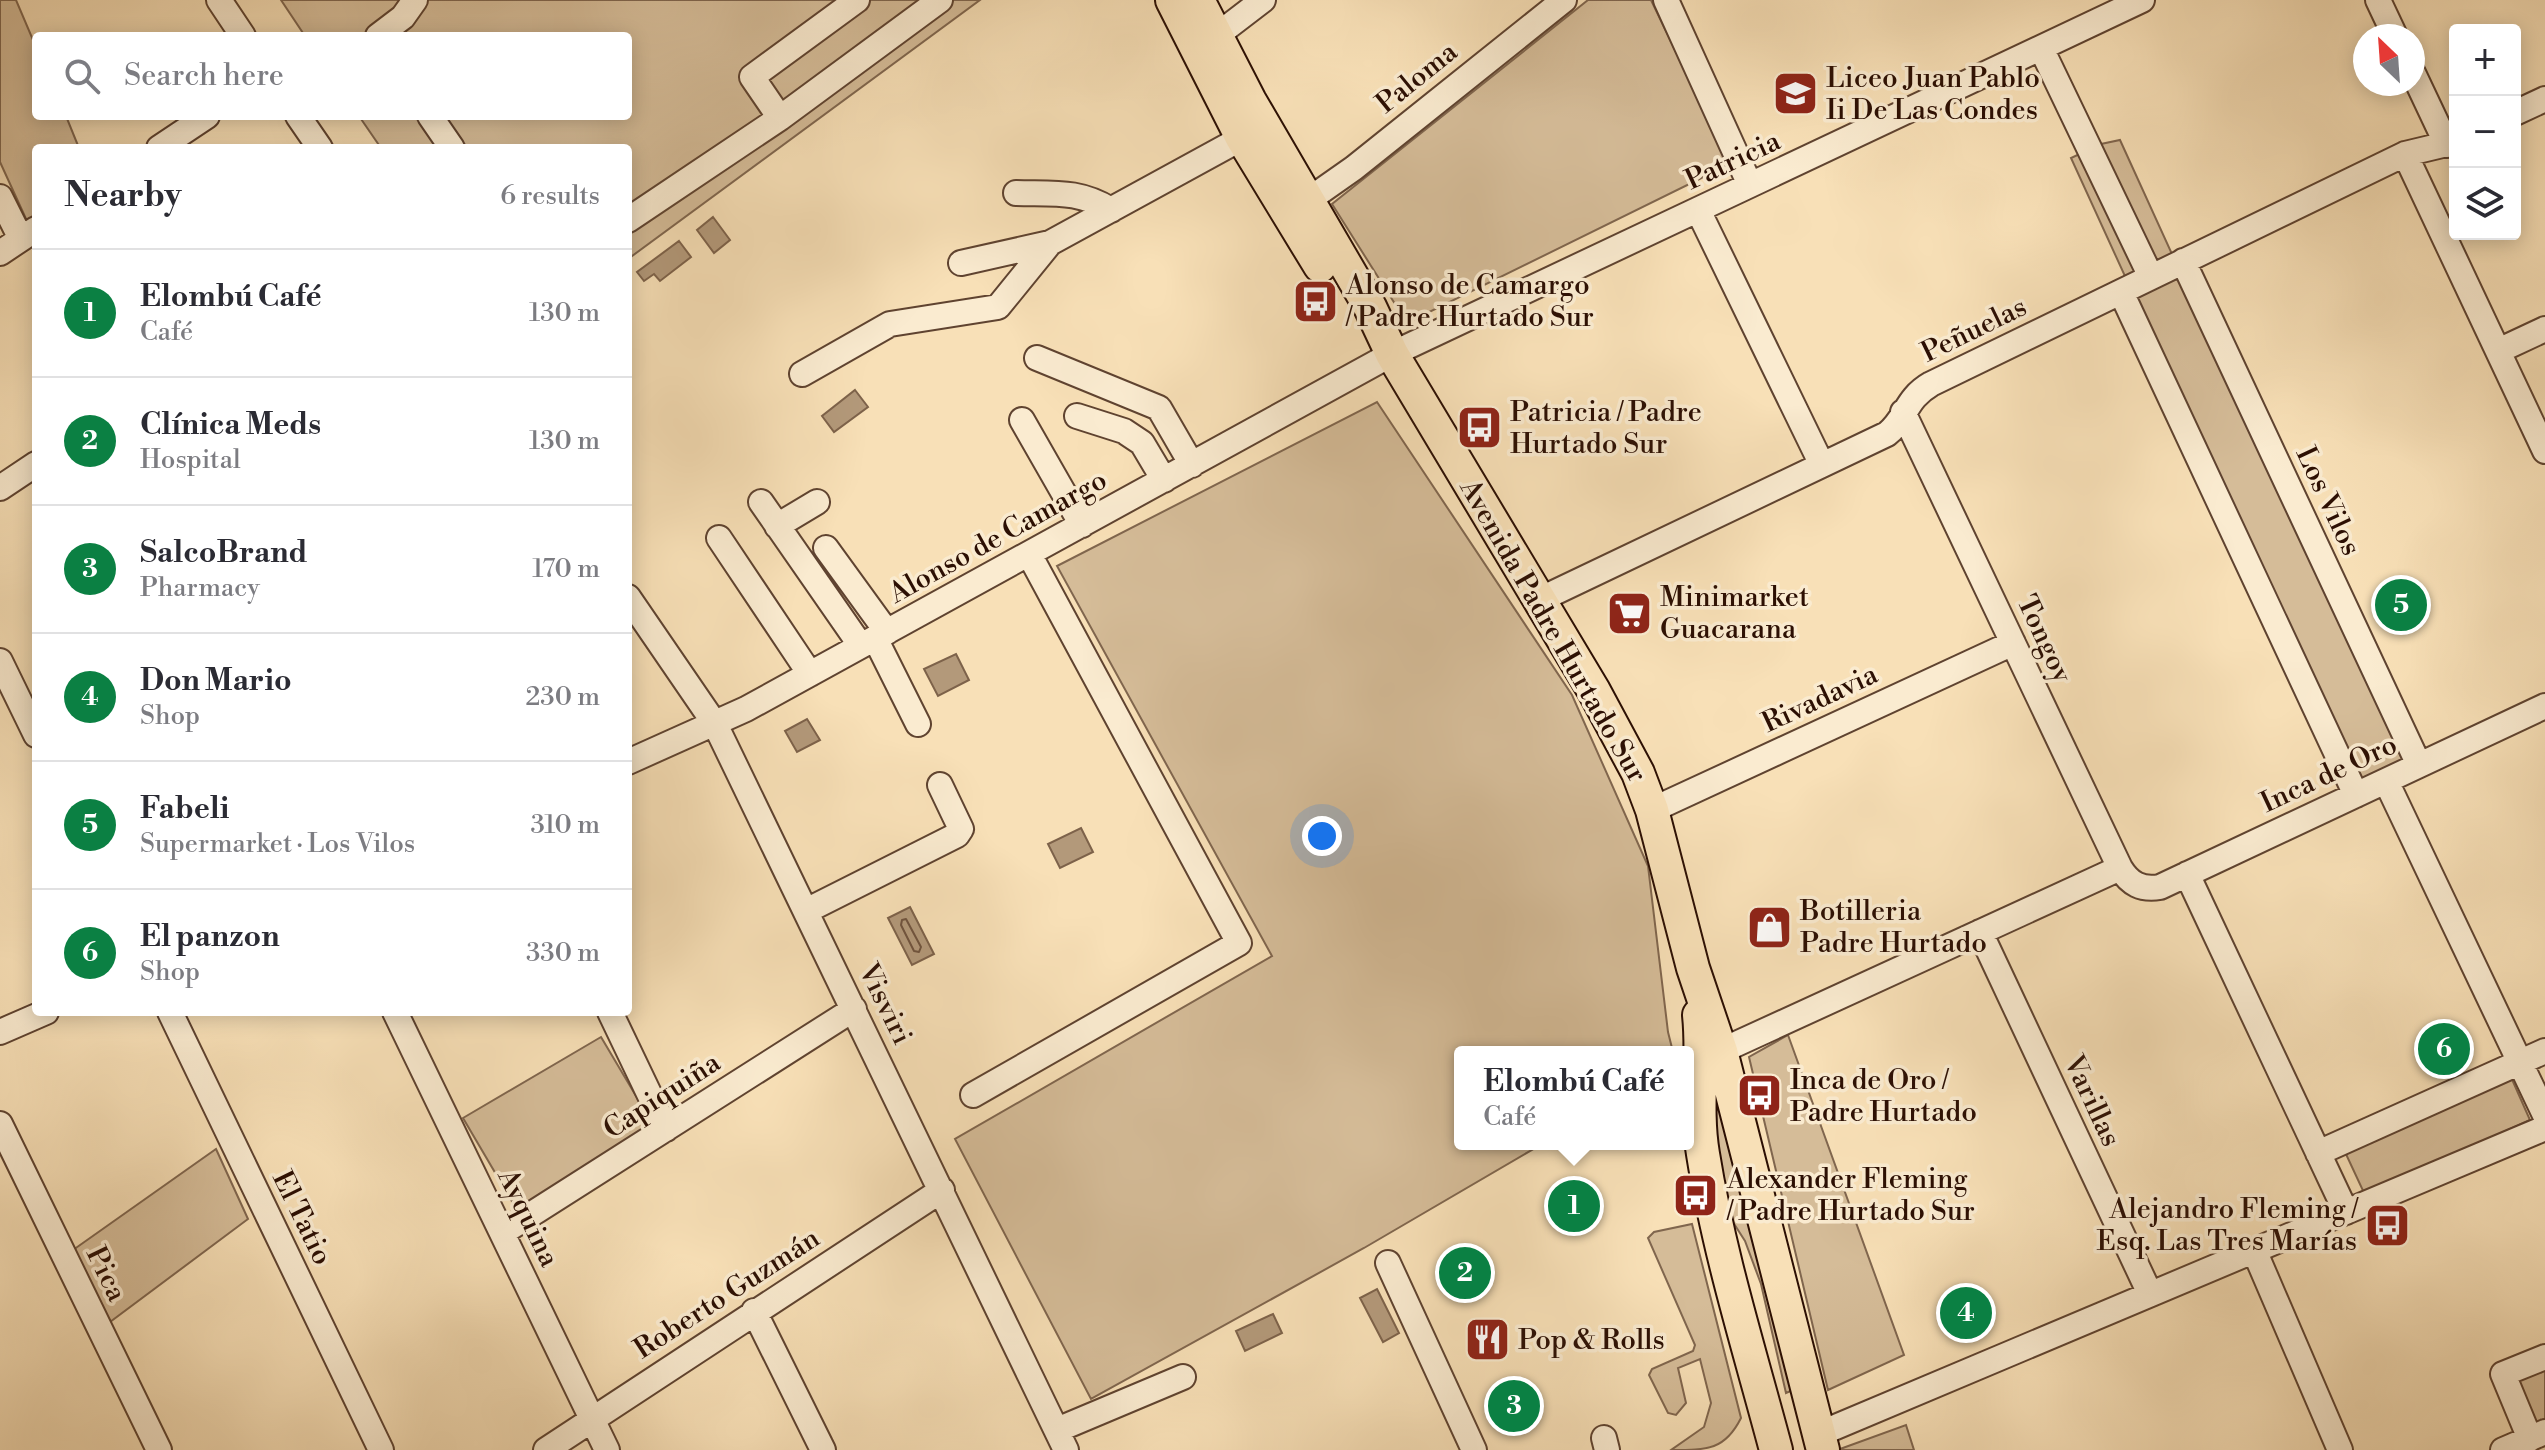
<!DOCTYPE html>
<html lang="en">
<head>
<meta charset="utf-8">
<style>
	body { margin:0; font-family:"Libre Bodoni",serif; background:#f2f2f3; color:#2b2b33 }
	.controls { position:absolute; right:24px; top:24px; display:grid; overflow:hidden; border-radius:8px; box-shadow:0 4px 20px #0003 }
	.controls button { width:72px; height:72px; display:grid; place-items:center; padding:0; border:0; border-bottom:2px solid #e1e1e2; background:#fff; color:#2b2b33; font:40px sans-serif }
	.compass { position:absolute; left:2353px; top:24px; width:72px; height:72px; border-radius:50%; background:#fff; box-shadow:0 4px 20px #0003; rotate:335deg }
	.you { position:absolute; left:1322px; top:836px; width:28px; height:28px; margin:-20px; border:6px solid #fff; border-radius:50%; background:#1a73e8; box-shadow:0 0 0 12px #1a73e833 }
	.badge { display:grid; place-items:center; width:52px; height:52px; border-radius:50%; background:#0b8043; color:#fff; font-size:26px; font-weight:700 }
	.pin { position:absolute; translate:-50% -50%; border:4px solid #fff; box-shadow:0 2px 8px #0006 }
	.popup { position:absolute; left:1454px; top:1046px; width:240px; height:104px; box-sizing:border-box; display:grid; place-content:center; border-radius:8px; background:#fff; filter:drop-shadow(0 2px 6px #0005); font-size:26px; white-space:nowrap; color:#7c7c81 }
	.popup b { font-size:30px; color:#2b2b33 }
	.popup::after { content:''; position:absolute; left:50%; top:100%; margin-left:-16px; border:16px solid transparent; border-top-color:#fff }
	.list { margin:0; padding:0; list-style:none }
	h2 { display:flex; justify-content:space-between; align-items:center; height:104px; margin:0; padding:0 32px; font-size:34px }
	h2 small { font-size:26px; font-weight:400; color:#7c7c81 }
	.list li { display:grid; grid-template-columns:52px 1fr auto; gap:24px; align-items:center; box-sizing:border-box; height:128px; padding:0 32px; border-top:2px solid #e1e1e2 }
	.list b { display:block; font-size:30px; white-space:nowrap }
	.list p { margin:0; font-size:26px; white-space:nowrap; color:#7c7c81 }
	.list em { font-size:26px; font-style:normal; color:#7c7c81 }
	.icon { flex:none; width:44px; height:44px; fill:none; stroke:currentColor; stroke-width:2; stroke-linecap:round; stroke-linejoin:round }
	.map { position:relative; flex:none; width:2545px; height:1450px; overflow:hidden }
	.search { position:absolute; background:#fff; box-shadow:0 4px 20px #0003; left:32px; top:32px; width:600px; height:88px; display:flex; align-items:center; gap:20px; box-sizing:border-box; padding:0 28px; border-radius:8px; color:#7c7c81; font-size:30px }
	.panel { position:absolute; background:#fff; box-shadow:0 4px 20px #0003; left:32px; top:144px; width:600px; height:872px; border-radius:8px }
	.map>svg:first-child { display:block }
</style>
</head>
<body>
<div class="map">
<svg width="2545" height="1450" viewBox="0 0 2545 1450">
	<rect width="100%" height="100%" fill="#f8e0b7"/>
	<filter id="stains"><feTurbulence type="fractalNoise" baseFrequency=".0025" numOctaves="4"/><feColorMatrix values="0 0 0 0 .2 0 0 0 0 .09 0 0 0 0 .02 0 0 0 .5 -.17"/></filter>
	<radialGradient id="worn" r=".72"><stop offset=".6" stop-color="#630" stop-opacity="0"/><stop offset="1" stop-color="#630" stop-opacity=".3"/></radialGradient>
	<path fill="#d5bc98" stroke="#80664e" stroke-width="2" d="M0,0h16l20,47v69h30l13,32h-43v67l-9,6 -27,-59z
		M281,0h699l-352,259v-111h-247l-22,-32h269v-80h-323z
		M1588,0h63l79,164 -323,159 -75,-119z
		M2120,140l283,621 -45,25 -287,-628 30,-14z
		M1377,402l195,293 76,171 20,166 5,20h-213v92h82l-178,104 -273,151 -136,-260 317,-183 -215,-390z
		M1788,1035l116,320 -76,35 -79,-333z
		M601,1037l54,91 -138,82 -54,-92z
		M1713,1074l80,316 -7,3 -25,-109 -16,-43 -14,-22 -20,-88z
		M2511,1077l19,43 -165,75 -20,-43z
		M216,1149l32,70 -138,103 -37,-72z
		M1692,1224l49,194c-16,32 -33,32 -70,32l33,-23 7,-24 -11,-44 -22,9 8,35 -10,12 -8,-2 -19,-38 3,-6 41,-18 2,-6 -47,-107 6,-6z
		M2545,1368v51l-12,5 -18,-43z
		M1906,1425l8,25h-74v-1z"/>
	<path fill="#b3997a" stroke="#7d624a" stroke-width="2" d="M713,217l17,23 -16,13 -17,-23z
		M679,241l12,16 -31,24 -6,-7 -10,7 -7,-9z
		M855,390l13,17 -34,25 -12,-16z
		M956,654l13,26 -31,16 -14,-27z
		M807,719l13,21 -23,12 -12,-21z
		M1081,828l12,24 -33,16 -12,-24z
		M910,907l24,47 -22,11 -24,-47z
		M1377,1289l22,44 -16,9 -23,-44z
		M1273,1314l9,19 -37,18 -9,-20z"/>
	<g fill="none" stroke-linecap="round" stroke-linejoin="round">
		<path stroke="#70543e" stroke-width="2" d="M906,919l15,28 -2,5 -5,-1 -13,-26 1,-5z"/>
		<defs>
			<path id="minor" d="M219,0l24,36
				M1666,0l84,185
				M2378,0l17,36
				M378,36l25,-19 12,-17
				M1216,36l47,-36
				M2041,48l110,229
				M2413,73l34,72
				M2515,113l30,-14
				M298,116l22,32
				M430,116l22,32
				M780,118l-28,-41 105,-77
				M159,148l48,-32
				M2405,154l140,297
				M1016,193c38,1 63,-3 95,17
				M0,197l21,42
				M1307,201l47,-33 210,-168
				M1698,210l124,255
				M628,220l152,-102 160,-118
				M0,253l36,-24
				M2183,261l236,504
				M961,263l89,-20
				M2121,292l235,503
				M2498,351l47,-22
				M1037,358l122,50 33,57
				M802,374l88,-50 108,-17 52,-64 192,-105
				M1903,412l217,456c10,16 21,22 40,19l385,-181
				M1077,416l47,15 18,12 22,37
				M1022,420l60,105
				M0,488l36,-24
				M761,502l100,144
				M777,526l40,-24
				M719,538l91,136
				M826,548l61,84
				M628,597l87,127 351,726
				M1539,600l348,-166c20,-16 18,-35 44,-50l474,-230 50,-12
				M875,638l43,86
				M0,661l36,74
				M628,762l118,-53 646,-355 750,-354
				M2386,781l159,334
				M1652,810l361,-167
				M2187,874l159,338
				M806,911l151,-76 4,-6 -21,-44
				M1980,932l170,362
				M170,1012l211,438
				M395,1012l212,438
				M610,1012l56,117
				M0,1032l46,-20
				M1721,1051l399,-183
				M973,1095l266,-152 -210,-389
				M0,1124l159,326
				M2318,1153l227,-102
				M502,1233l352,-224
				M2254,1250l86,200
				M1388,1263l86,187
				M754,1311l69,139
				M1057,1430l126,-53
				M1819,1434l726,-306
				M1604,1438l3,12
				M2530,1439l-27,-65 42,-17
				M546,1450l396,-260
				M2503,1450l42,-18"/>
			<path id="major" d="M1172,0l70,138 78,128
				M1198,0l52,101 120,206 22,47 202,337 44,82 14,37 41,158 28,83 102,399
				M1699,1015c5,46 -4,93 4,139 16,100 47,198 73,296"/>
		</defs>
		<use href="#minor" stroke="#5f4330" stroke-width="28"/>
		<use href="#major" stroke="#2c0f03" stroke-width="36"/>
		<use href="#minor" stroke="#faebd0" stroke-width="24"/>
		<use href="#major" stroke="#f8e0b7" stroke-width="32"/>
	</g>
	<defs>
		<symbol id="school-square" viewBox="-11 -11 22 22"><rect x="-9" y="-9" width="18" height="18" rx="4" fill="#8f2418" stroke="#faebd0"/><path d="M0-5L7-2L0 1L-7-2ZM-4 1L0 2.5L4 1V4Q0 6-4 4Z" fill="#fff"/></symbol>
		<symbol id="bus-square" viewBox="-11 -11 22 22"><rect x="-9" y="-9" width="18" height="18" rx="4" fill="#8f2418" stroke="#faebd0"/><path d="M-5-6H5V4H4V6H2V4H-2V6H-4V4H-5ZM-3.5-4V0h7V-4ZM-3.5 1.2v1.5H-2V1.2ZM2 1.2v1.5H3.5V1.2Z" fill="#fff"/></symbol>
		<symbol id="supermarket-square" viewBox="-11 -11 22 22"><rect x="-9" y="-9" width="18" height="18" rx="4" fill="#8f2418" stroke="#faebd0"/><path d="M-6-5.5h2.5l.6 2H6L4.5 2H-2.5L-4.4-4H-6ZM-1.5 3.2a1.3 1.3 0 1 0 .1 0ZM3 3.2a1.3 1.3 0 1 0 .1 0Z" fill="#fff"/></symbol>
		<symbol id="shop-square" viewBox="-11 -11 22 22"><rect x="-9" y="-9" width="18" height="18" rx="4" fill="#8f2418" stroke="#faebd0"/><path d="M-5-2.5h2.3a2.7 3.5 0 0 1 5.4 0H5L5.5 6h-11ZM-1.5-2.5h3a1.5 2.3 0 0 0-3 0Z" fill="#fff"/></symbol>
		<symbol id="restaurant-square" viewBox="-11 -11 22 22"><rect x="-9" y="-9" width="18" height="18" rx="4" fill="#8f2418" stroke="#faebd0"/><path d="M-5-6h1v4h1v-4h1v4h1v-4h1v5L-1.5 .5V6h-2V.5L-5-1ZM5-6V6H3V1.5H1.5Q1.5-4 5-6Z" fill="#fff"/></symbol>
	</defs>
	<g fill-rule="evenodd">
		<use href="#school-square" x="1770" y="68" width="51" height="51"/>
		<use href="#bus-square" x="1290" y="276" width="51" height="51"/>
		<use href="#bus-square" x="1454" y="402" width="51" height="51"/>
		<use href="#supermarket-square" x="1604" y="588" width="51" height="51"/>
		<use href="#shop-square" x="1744" y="902" width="51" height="51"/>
		<use href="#bus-square" x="1734" y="1070" width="51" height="51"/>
		<use href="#bus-square" x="1670" y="1170" width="51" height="51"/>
		<use href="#bus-square" x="2362" y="1200" width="51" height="51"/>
		<use href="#restaurant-square" x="1462" y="1314" width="51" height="51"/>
	</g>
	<g text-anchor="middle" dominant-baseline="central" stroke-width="7" stroke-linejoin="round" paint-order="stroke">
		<g font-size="28" fill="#2c0f03" stroke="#faebd0">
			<text transform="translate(1417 78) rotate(-39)">Paloma</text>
			<text transform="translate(1733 161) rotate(-25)">Patricia</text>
			<text transform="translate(1974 330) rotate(-26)">Peñuelas</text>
			<text transform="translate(2328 501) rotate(65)">Los Vilos</text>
			<text transform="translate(998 537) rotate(-29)">Alonso de Camargo</text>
			<text transform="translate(1553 631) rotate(60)">Avenida Padre Hurtado Sur</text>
			<text transform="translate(2044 639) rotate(65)">Tongoy</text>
			<text transform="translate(1820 699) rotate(-25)">Rivadavia</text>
			<text transform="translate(2329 774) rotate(-25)">Inca de Oro</text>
			<text transform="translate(885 1004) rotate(64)">Visviri</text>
			<text transform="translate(662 1096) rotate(-33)">Capiquiña</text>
			<text transform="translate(2092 1101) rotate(65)">Varillas</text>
			<text transform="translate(302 1218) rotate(64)">El Tatio</text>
			<text transform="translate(528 1218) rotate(64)">Ayquina</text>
			<text transform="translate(106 1274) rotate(64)">Pica</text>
			<text transform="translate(727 1294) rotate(-33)">Roberto Guzmán</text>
		</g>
		<g font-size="28" fill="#2c0f03" stroke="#faebd0" text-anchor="start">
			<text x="1826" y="78">Liceo Juan Pablo<tspan x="1826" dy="32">Ii De Las Condes</tspan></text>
			<text x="1346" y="285">Alonso de Camargo<tspan x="1346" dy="32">/ Padre Hurtado Sur</tspan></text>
			<text x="1510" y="412">Patricia / Padre<tspan x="1510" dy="32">Hurtado Sur</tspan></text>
			<text x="1660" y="597">Minimarket<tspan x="1660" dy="32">Guacarana</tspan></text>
			<text x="1800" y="911">Botilleria<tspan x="1800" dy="32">Padre Hurtado</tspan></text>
			<text x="1790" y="1080">Inca de Oro /<tspan x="1790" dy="32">Padre Hurtado</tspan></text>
			<text x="1727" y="1179">Alexander Fleming<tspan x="1727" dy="32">/ Padre Hurtado Sur</tspan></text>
			<text x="2357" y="1209" text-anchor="end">Alejandro Fleming /<tspan x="2357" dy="32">Esq. Las Tres Marías</tspan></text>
			<text x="1518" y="1340">Pop &amp; Rolls</text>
		</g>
	</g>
	<rect width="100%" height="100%" filter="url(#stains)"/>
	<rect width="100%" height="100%" fill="url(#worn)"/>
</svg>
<div class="controls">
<button>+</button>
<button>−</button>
<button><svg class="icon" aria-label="layers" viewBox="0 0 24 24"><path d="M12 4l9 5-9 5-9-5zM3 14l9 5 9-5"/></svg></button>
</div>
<svg class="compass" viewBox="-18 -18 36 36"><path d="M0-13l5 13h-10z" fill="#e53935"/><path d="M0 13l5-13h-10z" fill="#7c7c81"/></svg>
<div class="you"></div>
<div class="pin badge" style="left:1574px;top:1206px">1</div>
<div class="popup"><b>Elombú Café</b>Café</div>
<div class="pin badge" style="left:1465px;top:1273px">2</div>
<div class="pin badge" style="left:1514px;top:1406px">3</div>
<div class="pin badge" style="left:1966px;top:1313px">4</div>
<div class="pin badge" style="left:2401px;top:605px">5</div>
<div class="pin badge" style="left:2444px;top:1049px">6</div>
<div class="search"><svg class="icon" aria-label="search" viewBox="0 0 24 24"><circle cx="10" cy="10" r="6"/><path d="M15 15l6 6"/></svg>Search here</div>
<section class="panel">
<h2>Nearby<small>6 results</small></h2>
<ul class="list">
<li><span class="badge">1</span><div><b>Elombú Café</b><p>Café</p></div><em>130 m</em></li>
<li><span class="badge">2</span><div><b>Clínica Meds</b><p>Hospital</p></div><em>130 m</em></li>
<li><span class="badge">3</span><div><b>SalcoBrand</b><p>Pharmacy</p></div><em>170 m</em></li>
<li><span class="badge">4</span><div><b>Don Mario</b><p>Shop</p></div><em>230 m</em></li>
<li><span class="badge">5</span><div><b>Fabeli</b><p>Supermarket · Los Vilos</p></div><em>310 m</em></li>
<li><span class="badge">6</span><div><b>El panzon</b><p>Shop</p></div><em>330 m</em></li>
</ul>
</section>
</div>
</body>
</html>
